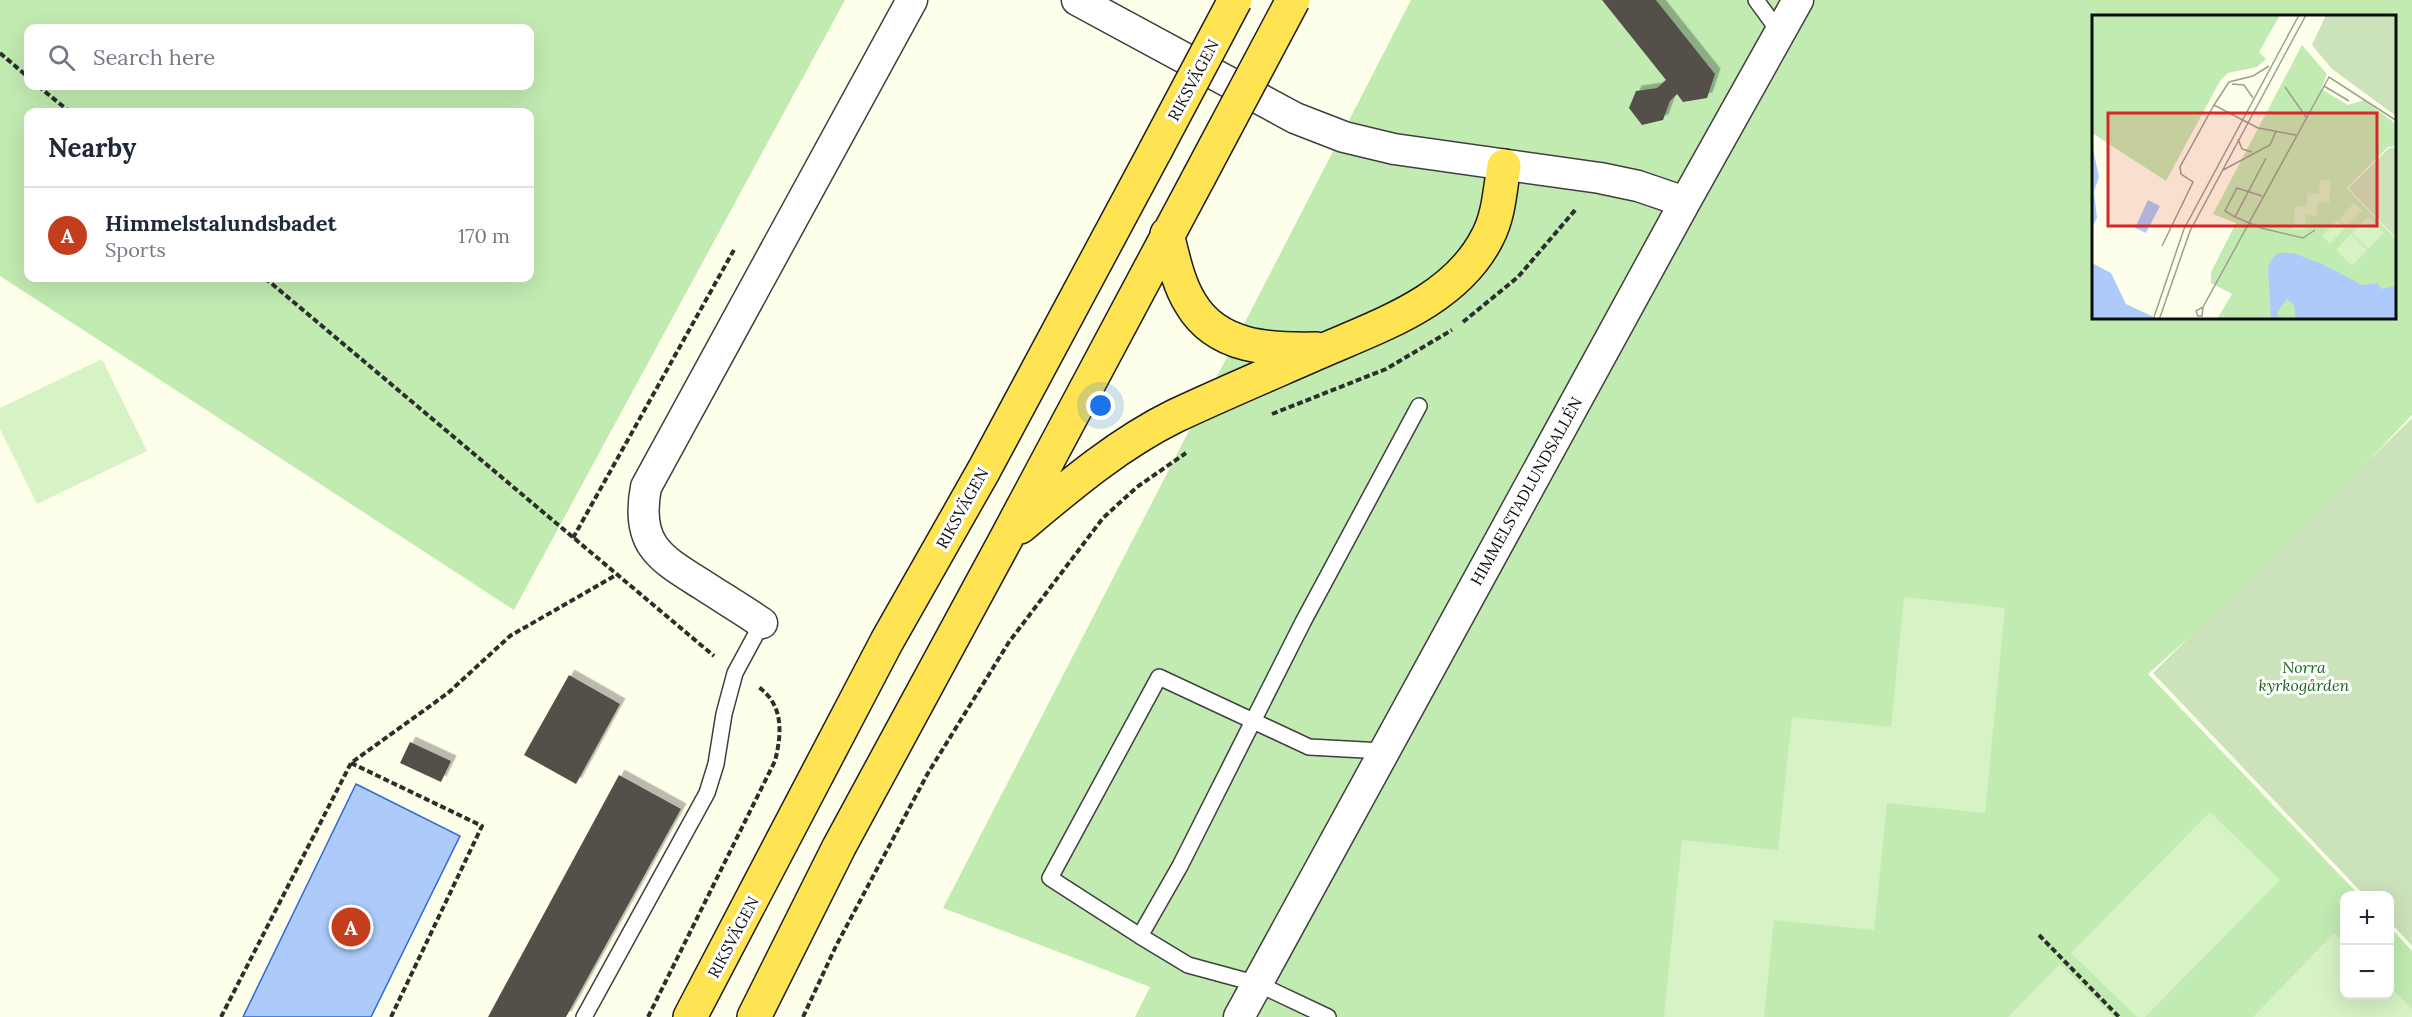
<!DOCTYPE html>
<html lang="en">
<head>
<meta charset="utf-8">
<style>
	body { margin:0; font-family:Lora,serif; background:#f6f6f7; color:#1f2937 }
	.controls { position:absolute; right:18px; bottom:18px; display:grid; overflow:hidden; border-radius:12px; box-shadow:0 6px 24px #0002 }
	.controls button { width:54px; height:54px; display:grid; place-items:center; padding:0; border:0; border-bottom:2px solid #e0e1e3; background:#fff; color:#1f2937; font:30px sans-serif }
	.you { position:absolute; left:1101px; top:406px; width:21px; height:21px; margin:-15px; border:4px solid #fff; border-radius:50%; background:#1a73e8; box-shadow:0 0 0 9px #1a73e833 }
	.badge { display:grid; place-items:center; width:39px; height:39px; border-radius:50%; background:#c43d1c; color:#fff; font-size:20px; font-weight:700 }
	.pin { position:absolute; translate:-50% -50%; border:3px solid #fff; box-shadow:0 2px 6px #0006 }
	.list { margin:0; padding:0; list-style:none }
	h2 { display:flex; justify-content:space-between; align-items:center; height:78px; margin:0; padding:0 24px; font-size:26px }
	h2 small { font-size:20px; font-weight:400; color:#747a83 }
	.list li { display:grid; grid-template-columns:39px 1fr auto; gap:18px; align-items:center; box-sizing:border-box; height:96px; padding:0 24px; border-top:2px solid #e0e1e3 }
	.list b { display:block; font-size:22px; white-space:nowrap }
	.list p { margin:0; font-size:20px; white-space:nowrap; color:#747a83 }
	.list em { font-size:20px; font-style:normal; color:#747a83 }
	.icon { flex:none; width:33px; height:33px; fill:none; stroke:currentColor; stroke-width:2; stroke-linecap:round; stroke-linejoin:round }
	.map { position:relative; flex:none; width:2412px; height:1017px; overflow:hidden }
	.search { position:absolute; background:#fff; box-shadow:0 6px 24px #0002; left:24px; top:24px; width:510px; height:66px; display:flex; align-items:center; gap:15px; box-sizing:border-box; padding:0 21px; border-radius:12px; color:#747a83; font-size:22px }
	.panel { position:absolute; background:#fff; box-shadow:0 6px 24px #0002; left:24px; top:108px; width:510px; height:174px; border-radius:12px }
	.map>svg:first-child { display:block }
</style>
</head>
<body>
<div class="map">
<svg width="2412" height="1017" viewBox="0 0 2412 1017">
	<defs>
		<filter id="shadow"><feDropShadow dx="5.5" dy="-5.5" stdDeviation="0" flood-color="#0004"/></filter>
	</defs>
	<rect width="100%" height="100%" fill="#feffeb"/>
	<path fill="#c2ebb2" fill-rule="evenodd" d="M0,0h845l-331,610 -514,-334zM530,28v58h-502v-58zM28,112h502v166h-502z
		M1411,0h1001v415l-147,155 -117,104 211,221 -15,1v98h46v-67l22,24v66h-1277l15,-30 -207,-79zM2094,16h302v302h-302z"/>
	<path fill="#cce2bb" d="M2412,418v528l-22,-24v-26l-26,-1 -211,-222z"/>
	<path fill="#d7f2c5" d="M102,359l45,92 -110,53 -37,-75v-21z
		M1904,597l101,11 -20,205 -98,-10 -13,127 -100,-10 -10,97h-100l18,-177 96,10 14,-133 99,10z
		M2210,812l70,68 -135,137h-8l-66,-64z
		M2334,933l10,11v50h46v-7l22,22v8h-159z
		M2060,964l53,53h-105z"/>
	<path fill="#accafa" stroke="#2f6ad5" stroke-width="1.5" d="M356,784l104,52 -89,181h-128z"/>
	<path fill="#555048" filter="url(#shadow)" d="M1602,0h54l59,74 -8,24 -24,4 -6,-8 -7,7 -7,19 -21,5 -13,-17 7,-17 21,-3 9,-8z
		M569,675l51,29 -44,80 -52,-29z
		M410,742l41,19 -10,21 -41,-19z
		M619,775l62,34 -115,208h-78z"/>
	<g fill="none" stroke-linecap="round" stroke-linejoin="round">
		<defs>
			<path id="service" d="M1756,0l24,33
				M1140,936l-90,-58 109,-201 150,70 74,4
				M584,1017l123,-224 9,-29 8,-50 11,-41 27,-50
				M1328,1017l-70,-33 -70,-19 -48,-29 40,-70 123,-244 116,-216"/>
			<path id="minor" d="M1077,0l218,118 49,19 50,12 206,29 38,8 47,16
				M762,623c-19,-13 -39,-25 -59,-38 -43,-27 -68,-40 -57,-98l266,-487
				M1239,1017l446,-815 113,-202"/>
			<path id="trunk" d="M1167,234c6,23 11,50 24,70 26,44 79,46 125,45
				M1020,527c49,-41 98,-83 155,-111 49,-23 99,-44 149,-66 60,-26 133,-51 164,-114 11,-21 12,-47 16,-70
				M690,1017l197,-376 97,-171 171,-319
				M754,1017l85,-170 168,-310 192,-360"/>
		</defs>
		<use href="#service" stroke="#3f3f3f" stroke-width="18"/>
		<use href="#minor" stroke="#3f3f3f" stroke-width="33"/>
		<use href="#trunk" stroke="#1d1d1d" stroke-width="36"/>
		<path stroke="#2e2e2e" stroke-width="4" stroke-dasharray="6 3" stroke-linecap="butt" d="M0,53l28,24
			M38,86l32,26
			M265,278l449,378
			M1463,322l55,-45 58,-68
			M1272,414l114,-45 66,-39
			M573,538l162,-290
			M351,763l131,63 -91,191
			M2039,935l80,82
			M221,1017l130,-254 97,-70 62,-57 106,-61
			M648,1017l127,-256c7,-28 9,-57 -18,-75
			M803,1017l33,-71 92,-173 81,-131 94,-124 34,-31 49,-34"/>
		<use href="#service" stroke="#fff" stroke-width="15"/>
		<use href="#minor" stroke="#fff" stroke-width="30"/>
		<use href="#trunk" stroke="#fee453" stroke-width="33"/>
		<defs>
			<path id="trunk-bridge" d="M1155,151l80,-151
				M1199,177l94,-177"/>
		</defs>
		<use href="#trunk-bridge" stroke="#1d1d1d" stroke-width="36" stroke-linecap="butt"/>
		<use href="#trunk-bridge" stroke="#fee453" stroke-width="33"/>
	</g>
	<g text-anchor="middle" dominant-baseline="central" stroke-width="6" stroke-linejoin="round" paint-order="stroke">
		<g font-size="16" fill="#0c0c0c" stroke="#fff">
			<text transform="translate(1193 80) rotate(-62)">RIKSVÄGEN</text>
			<text transform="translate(1526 491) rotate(-61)">HIMMELSTADLUNDSALLÉN</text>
			<text transform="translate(962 508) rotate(-61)">RIKSVÄGEN</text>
			<text transform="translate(733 937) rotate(-62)">RIKSVÄGEN</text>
		</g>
		<g font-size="16" font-style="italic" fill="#19671c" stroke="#fff">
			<text x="2304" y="667">Norra<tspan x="2304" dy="18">kyrkogården</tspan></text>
		</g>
	</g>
	<g transform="translate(2092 15)">
		<rect width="304" height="304" fill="#feffeb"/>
		<path d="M0,0h188l-21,37 7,7 -9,8 -29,6 -8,8 -54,100 -74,-48zM210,30l25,29 -6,15 27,16 16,-5 32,24v22l-8,1 -41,41 49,51v80h-179l15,-25 -21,-11v-11l25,-49 -23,-9z" fill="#c2ebb2"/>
		<path d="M234,0h70v101l-64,-47 -20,-24zM304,132h1l-1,91 -48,-50 41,-40z" fill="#cce2bb"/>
		<path d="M228,164l11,2 -2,22 -11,-1 -1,14 -11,-1 -2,15 -11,-1 2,-23 11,1 2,-14 11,1zM262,188l8,8 -16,16 -7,-8zM276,202l16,16 -16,16 -16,-16zM245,205l8,8 -15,16 -8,-8zM259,219l16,16 -15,16 -16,-16z" fill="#d7f2c5"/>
		<path d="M0,129l7,33 -5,14 3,27 -5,9zM56,185l12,6 -14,27 -11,-5zM188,238h13l29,11 40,21 16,-2 3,6 15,-3v33h-100l-2,-14 -7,-6 -10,13 2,7h-8l-3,-52 5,-10zM0,248l19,10 15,31 32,15h-66z" fill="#accafa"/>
		<path fill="none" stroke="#9d9e92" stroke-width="1.5" d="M140,69l12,1 9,13M232,71l25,15M193,72l21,30M122,90l15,-23 24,-6 16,-10M146,124l4,10 10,3M174,143l-31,59 26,11 42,10 12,-8M131,155l47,-25 6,-14M143,202l-10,-6 12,-23 25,8M70,231l31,-64 -12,-8 -1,-7 34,-62 44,23 38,7M111,292l-1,9h-4l-2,-5 7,-4 126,-230 68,44M61,305l31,-91 115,-214M67,305l31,-89 116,-216"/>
		<path fill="#d62828" fill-opacity="0.15" stroke="#d62828" stroke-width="3" d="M16,98h269v113h-269z"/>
		<rect width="304" height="304" fill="none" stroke="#0c0c0c" stroke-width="3"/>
	</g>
</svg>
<div class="controls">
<button>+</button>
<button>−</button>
</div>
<div class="you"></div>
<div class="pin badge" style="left:351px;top:927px">A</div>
<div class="search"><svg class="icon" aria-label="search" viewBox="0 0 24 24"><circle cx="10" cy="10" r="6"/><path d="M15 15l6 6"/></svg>Search here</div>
<section class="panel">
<h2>Nearby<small></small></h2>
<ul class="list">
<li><span class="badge">A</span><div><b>Himmelstalundsbadet</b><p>Sports</p></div><em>170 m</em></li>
</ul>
</section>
</div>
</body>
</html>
